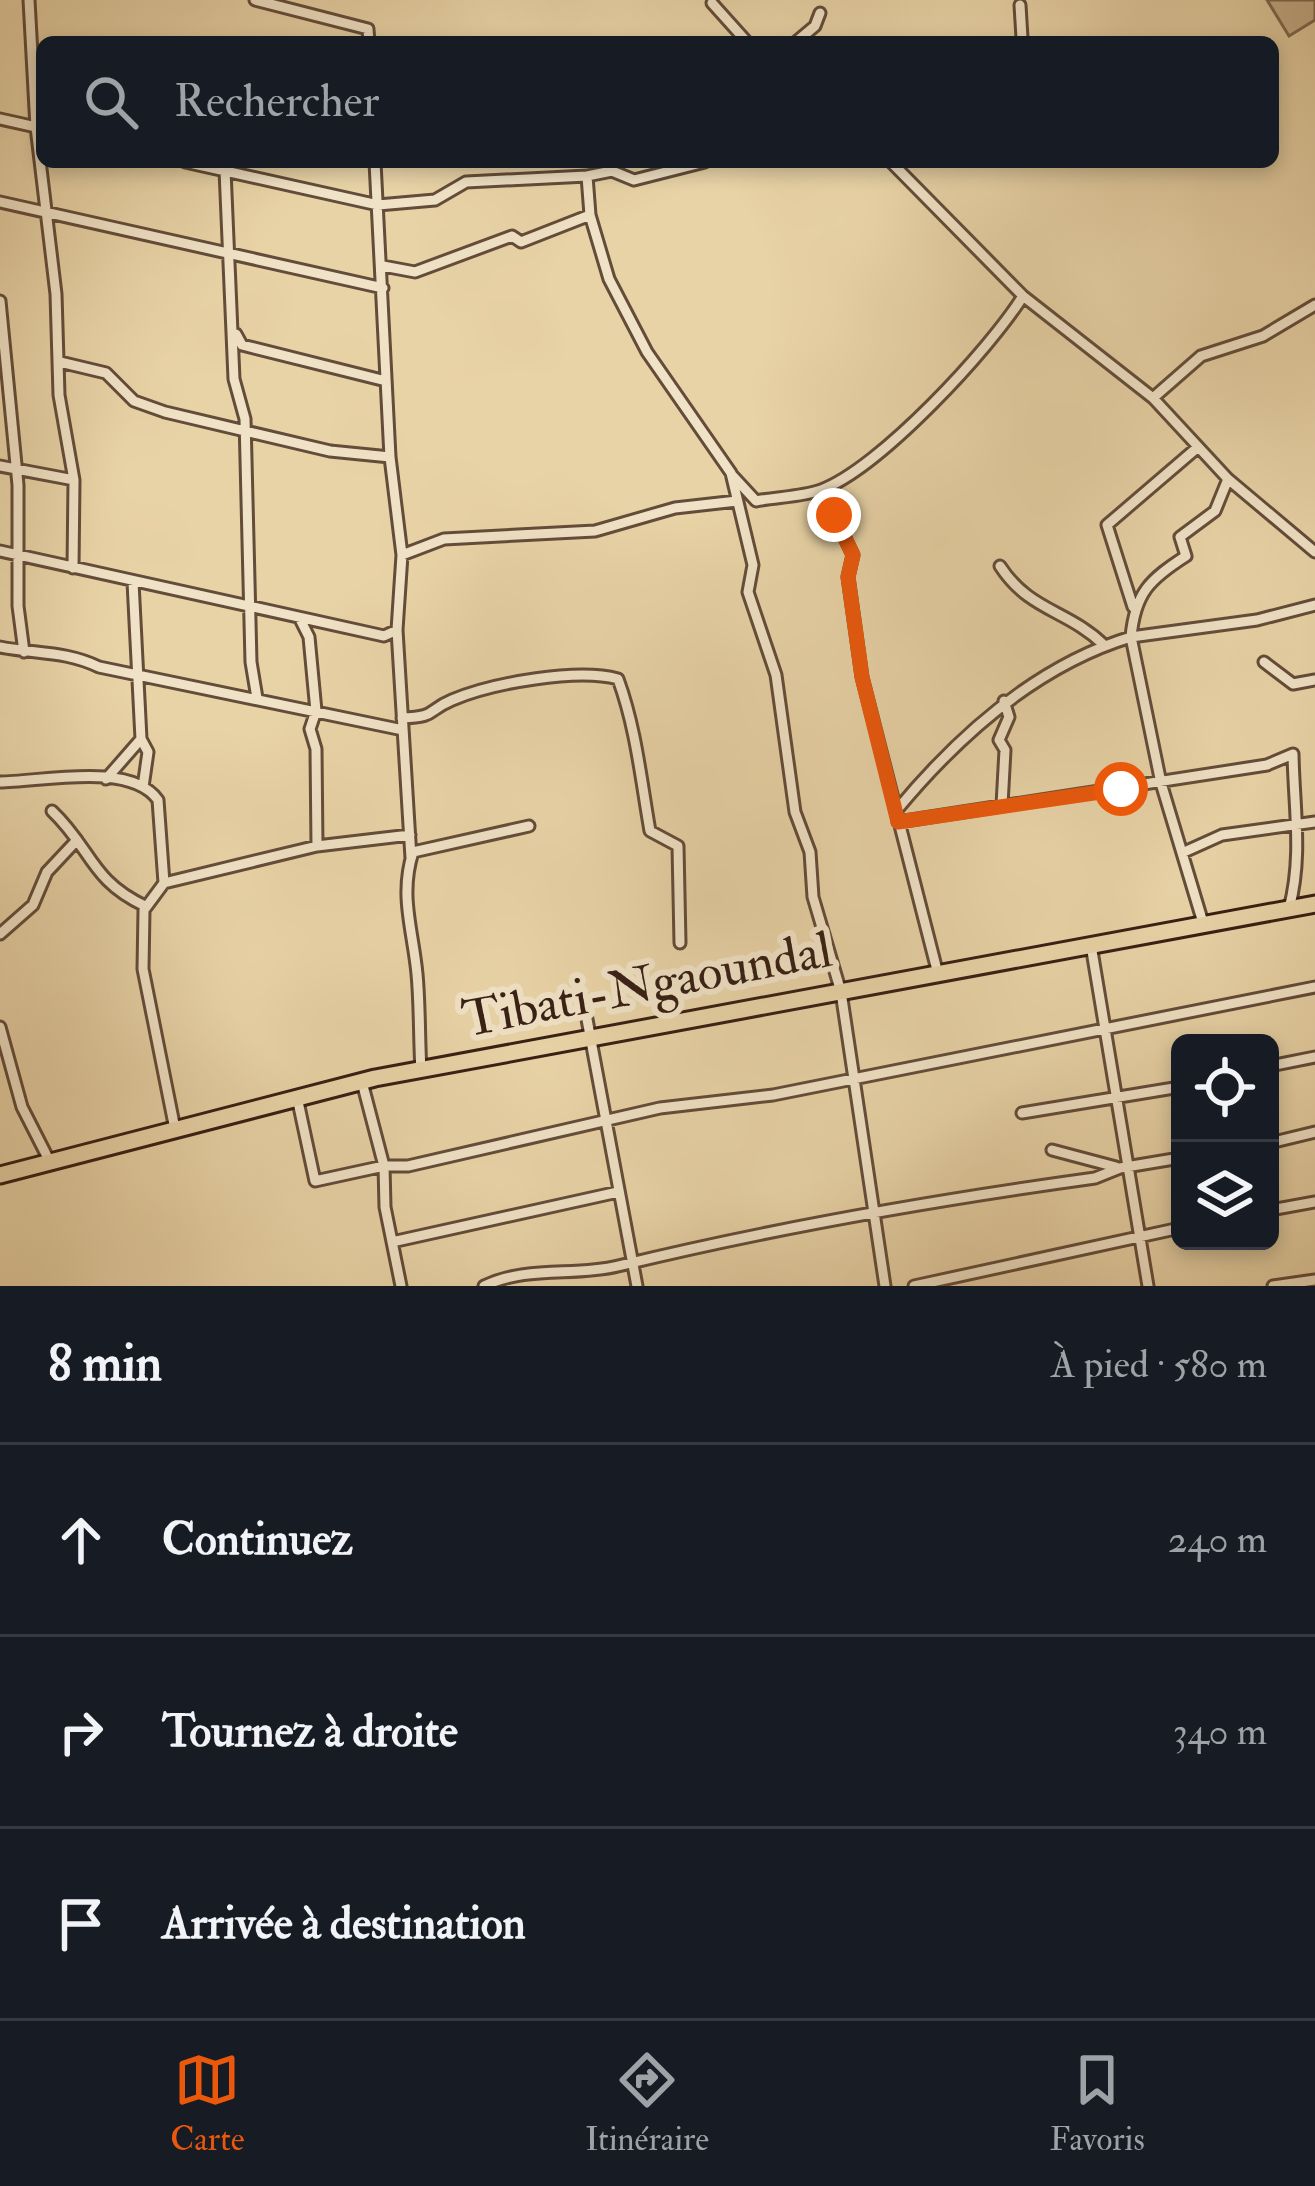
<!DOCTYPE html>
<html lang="fr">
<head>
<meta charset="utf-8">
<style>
	body { margin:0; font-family:"IM FELL Double Pica",serif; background:#242831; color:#f1f3f6 }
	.controls { position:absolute; right:36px; bottom:36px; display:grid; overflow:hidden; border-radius:18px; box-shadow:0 6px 18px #0003 }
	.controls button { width:108px; height:108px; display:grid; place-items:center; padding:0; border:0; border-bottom:3px solid #363941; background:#171b24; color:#f1f3f6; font:60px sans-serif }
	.stop { position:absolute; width:36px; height:36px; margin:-27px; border:9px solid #ea580c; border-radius:50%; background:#fff }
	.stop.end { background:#ea580c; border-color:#fff; box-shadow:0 3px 12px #0008 }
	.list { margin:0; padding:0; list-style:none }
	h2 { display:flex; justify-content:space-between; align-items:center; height:156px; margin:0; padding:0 48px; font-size:51px }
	h2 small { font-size:39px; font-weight:400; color:#9ea1a6 }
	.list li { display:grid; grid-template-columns:78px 1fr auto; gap:36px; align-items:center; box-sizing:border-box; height:192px; padding:0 48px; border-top:3px solid #363941 }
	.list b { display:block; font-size:45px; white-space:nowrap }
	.list em { font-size:39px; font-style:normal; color:#9ea1a6 }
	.icon { flex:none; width:66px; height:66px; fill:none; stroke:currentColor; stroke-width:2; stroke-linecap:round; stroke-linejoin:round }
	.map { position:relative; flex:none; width:1315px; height:1286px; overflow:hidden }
	.search { position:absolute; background:#171b24; box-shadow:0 6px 18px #0003; left:36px; right:36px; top:36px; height:132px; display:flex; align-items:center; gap:30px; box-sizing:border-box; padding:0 42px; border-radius:18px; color:#9ea1a6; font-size:45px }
	.sheet { height:732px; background:#171b24 }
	nav { display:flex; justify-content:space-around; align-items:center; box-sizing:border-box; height:168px; border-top:3px solid #363941; background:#171b24; font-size:33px; color:#9ea1a6 }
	nav a { display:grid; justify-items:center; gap:6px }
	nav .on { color:#ea580c }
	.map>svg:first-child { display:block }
</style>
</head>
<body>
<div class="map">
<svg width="1315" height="1286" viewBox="0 0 1315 1286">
	<rect width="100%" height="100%" fill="#e8d3a7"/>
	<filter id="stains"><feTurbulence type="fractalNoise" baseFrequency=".00167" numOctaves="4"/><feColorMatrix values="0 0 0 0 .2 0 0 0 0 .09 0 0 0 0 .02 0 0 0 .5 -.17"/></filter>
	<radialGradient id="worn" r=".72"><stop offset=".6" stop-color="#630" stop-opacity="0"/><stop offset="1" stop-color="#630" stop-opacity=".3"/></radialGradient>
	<path fill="#cab48e" stroke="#806a51" stroke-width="3" d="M1267,0h48v20l-26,16z"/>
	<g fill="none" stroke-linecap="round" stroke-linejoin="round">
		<defs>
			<path id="minor" d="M29,0l7,127 20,167 3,101 15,85 -1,88
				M255,0l113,29 1,13
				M712,3l35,39
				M796,42l19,-16 5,-13
				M1018,42l4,-4 -2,-33
				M0,119l36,8
				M185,162l193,43 57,-5 31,-18 121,-6
				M375,162l15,295 12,98 -5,75 14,228
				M705,162l-71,18 -22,-9 -25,5 3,39 19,64 38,73 84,121 22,92 -5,27 28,83 19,137 15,40 3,45 28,95 44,294
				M891,162l132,134 130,102 75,81 87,73
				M225,170l9,209 11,40 6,243 6,36
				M0,202l383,86
				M383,266l32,6 97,-36 9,6 69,-27
				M0,301l18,184v121l6,46
				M236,334l6,11 144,36
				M60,362l46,11 28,28 31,11 165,39 60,6
				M1153,398l48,-42 62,-20 52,-31
				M0,466l74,14
				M732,475l24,26c20,-4 45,-4 65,-11 59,-22 169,-141 202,-194
				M822,490l31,65 -5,22 14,100 76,297
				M0,551l384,85 13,-6
				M402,555l42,-16 151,-8 80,-23 62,-7
				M1000,566c29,45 68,44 104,79
				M1133,607l-26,-82 91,-78
				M299,617l10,20 7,74 -6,18 6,20 1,97
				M0,647c37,7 66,4 99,20l304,63
				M1264,662l29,22 22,-4
				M402,718c35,-1 24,-7 50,-18 40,-17 125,-32 166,-21 18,49 23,101 32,152l28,15 2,97
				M141,739l7,13 -5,35
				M106,779l35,-40 -8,-157
				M0,782c41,0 130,-21 158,18l6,83 -20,27 -1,59 32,160
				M1002,805l3,-55 -6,-10 10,-23 -5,-16
				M52,811c40,38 38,69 93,95
				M896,811c62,-75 139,-145 235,-174 4,-44 19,-58 55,-81l-6,-19 35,-26 13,-32
				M898,822l369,-57 26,-11c1,54 10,102 -4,155
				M1182,853l40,-18 93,-13
				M164,883l153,-37 93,-11
				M1204,926l-43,-143 -30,-146 126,-17 58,-15
				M0,934l33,-29 14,-33 30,-32
				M1091,945l57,341
				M583,998l54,288
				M0,1027l22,80 28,55
				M1270,1066l45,-9
				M421,1070c-2,-32 -1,-64 -4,-96 -4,-44 -18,-78 -4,-122l116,-26
				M362,1082l22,84h24l252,-58 113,-13 542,-108
				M297,1097l18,84 69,-15 1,41 16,79
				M1022,1113l158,-26
				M1270,1143l45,-11
				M1052,1150l64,17
				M1270,1210l45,-8
				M392,1242l226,-50
				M484,1286c44,-21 91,-9 134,-20 156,-38 318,-66 477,-88l25,-10 60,-10
				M914,1286l266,-58
				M1273,1286l42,-6"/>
			<path id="highway" d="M0,1175l375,-97 940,-174"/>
		</defs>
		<use href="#minor" stroke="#634c39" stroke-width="15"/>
		<use href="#highway" stroke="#371f14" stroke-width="21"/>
		<use href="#minor" stroke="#f0e2c6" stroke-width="9"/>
		<use href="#highway" stroke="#e8d3a7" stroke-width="15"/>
	</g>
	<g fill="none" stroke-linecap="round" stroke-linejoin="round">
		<path stroke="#ea580c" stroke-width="15" d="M834,515l19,40 -5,22 14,100 36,145 223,-33"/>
	</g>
	<g text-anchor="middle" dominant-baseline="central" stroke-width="12" stroke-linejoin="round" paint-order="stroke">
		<g font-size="51" fill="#371f14" stroke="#f0e2c6">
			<text transform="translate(647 985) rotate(-11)">Tibati-Ngaoundal</text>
		</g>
	</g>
	<rect width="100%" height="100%" filter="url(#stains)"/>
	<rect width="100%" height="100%" fill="url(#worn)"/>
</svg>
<div class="controls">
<button><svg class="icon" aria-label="locate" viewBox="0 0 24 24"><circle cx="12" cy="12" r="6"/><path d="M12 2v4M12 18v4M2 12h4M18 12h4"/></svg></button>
<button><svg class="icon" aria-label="layers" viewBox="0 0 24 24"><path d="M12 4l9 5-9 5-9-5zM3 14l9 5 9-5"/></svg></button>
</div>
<div class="stop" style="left:1121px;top:789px"></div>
<div class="stop end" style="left:834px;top:515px"></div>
<div class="search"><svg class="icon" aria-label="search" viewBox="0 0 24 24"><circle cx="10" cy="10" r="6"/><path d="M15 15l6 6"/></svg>Rechercher</div>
</div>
<section class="sheet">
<h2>8 min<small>À pied · 580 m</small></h2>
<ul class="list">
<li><svg class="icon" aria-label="ahead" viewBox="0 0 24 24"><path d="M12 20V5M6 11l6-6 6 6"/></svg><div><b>Continuez</b></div><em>240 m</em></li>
<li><svg class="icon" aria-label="right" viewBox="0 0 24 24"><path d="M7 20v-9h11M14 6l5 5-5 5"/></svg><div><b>Tournez à droite</b></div><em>340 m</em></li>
<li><svg class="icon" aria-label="arrive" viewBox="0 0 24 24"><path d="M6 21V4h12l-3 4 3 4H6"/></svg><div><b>Arrivée à destination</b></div></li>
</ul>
</section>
<nav>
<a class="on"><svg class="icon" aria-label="map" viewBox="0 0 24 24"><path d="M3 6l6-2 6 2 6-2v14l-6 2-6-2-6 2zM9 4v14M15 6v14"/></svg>Carte</a>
<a><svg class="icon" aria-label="directions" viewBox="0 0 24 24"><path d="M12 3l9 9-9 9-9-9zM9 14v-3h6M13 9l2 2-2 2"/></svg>Itinéraire</a>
<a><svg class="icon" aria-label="saved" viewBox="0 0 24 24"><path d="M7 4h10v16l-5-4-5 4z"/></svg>Favoris</a>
</nav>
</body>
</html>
